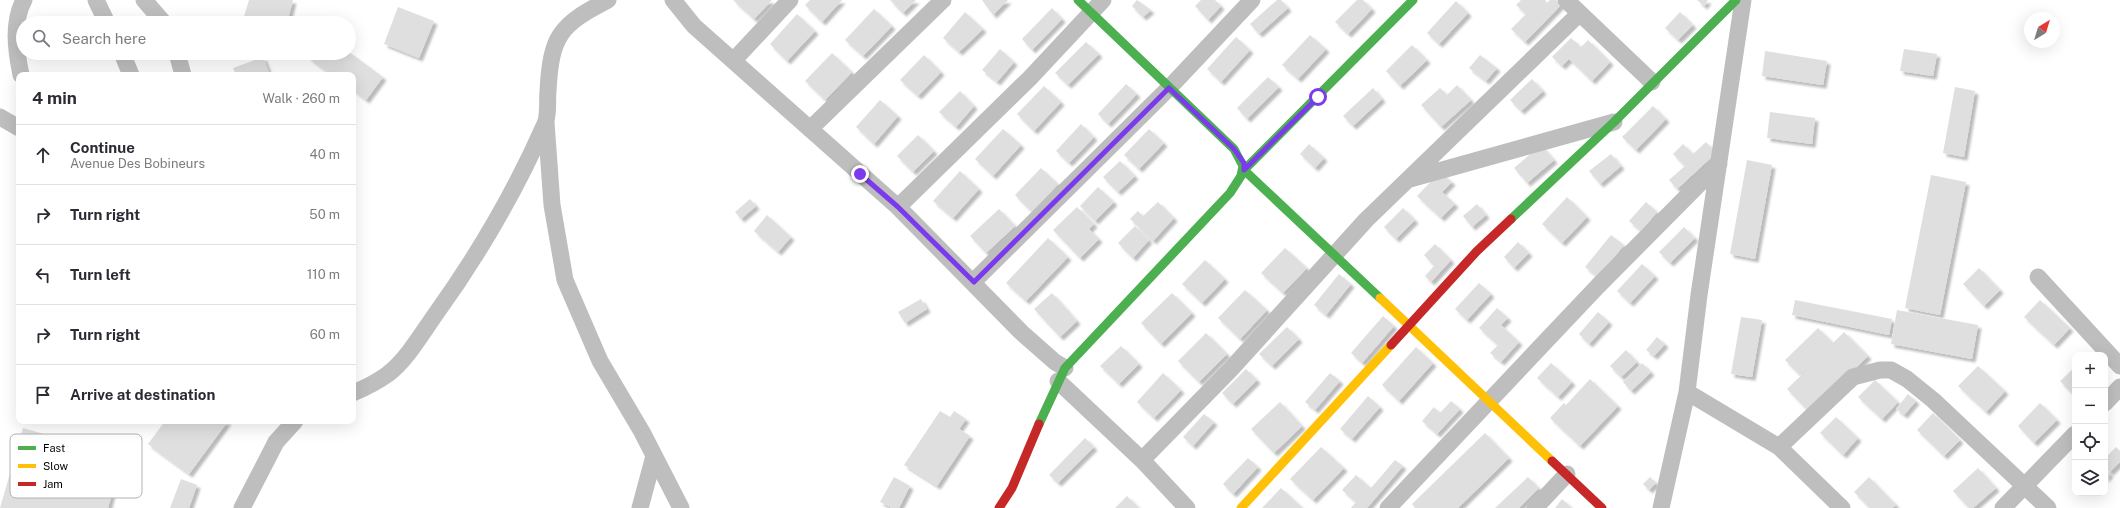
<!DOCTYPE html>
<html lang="en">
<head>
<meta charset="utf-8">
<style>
	body { margin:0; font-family:"Public Sans",sans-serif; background:#f7f7f7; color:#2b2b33 }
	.controls { position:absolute; right:12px; bottom:12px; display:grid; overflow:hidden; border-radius:8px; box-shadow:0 4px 16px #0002 }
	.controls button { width:36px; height:36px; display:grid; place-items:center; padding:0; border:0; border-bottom:1px solid #e1e1e2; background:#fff; color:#2b2b33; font:20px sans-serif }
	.compass { position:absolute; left:2024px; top:12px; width:36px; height:36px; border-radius:50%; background:#fff; box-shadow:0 4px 16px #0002; rotate:38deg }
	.stop { position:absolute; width:12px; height:12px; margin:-9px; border:3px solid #7c3aed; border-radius:50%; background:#fff }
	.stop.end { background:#7c3aed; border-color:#fff; box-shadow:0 1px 4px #0008 }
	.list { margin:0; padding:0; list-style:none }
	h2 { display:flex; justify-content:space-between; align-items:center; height:52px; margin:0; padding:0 16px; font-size:17px }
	h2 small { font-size:13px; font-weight:400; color:#7c7c81 }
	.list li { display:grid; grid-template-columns:26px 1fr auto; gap:12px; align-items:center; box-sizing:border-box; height:60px; padding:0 16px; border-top:1px solid #e1e1e2 }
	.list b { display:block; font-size:15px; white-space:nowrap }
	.list p { margin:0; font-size:13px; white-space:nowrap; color:#7c7c81 }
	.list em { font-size:13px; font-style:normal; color:#7c7c81 }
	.icon { flex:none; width:22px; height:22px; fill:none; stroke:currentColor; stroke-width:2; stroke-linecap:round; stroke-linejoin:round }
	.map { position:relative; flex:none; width:2120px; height:508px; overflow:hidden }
	.search { position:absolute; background:#fff; box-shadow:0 4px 16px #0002; left:16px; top:16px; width:340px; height:44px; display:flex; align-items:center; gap:10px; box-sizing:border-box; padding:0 14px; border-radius:22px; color:#7c7c81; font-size:15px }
	.panel { position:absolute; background:#fff; box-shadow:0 4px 16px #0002; left:16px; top:72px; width:340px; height:352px; border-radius:8px }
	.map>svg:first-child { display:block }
</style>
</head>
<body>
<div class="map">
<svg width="2120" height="508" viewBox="0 0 2120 508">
	<defs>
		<filter id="shadow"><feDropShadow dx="3.5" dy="3.5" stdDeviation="1" flood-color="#0004"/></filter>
	</defs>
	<rect width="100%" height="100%" fill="#fff"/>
	<path fill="#dfdfdf" filter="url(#shadow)" d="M249,0h44l-6,23h-45z
		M733,0h39l-18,19z
		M810,0h32l-20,22 -17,-17z
		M890,0h26l-13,13z
		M982,0h26l-15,15z
		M1137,0l14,10 -8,7 -11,-11z
		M1201,0h14l6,6 -13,14 -13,-14z
		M1277,0h4l7,8 -29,26 -9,-10z
		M1357,0h6l9,9 -24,25 -13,-12z
		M1521,0h24l2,3 3,-3h6l5,5 -36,37 -14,-13 15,-15 -10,-9z
		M1697,0h11l-4,6z
		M1456,1l12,12 -29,31 -12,-11z
		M398,7l36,14 -15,37 -35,-14z
		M1052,8l10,11 -30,31 -10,-11z
		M874,9l18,17 -29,30 -18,-16z
		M965,12l18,17 -24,23 -16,-14z
		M1680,12l13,13 -15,15 -13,-12z
		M797,14l18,17 -28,30 -17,-17z
		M1310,35l16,14 -28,30 -16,-14z
		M1236,37l14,13 -29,32 -14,-13z
		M1571,38l10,9 7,-7 22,22 -18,19 -23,-22 -7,7 -10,-9z
		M1086,42l13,12 -31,31 -13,-12z
		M1412,45l15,15 -27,26 -14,-15z
		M1000,49l14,13 -17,20 -15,-12z
		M1904,49l33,5 -4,22 -33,-5z
		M1765,51l62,10 -4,24 -61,-9z
		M349,52l34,25 -17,23 -13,-10v-15h-21l-24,-18 3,-4z
		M832,53l20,19 -27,28 -20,-19z
		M924,55l17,17 -23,24 -18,-16z
		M1480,55l17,13 -11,13 -17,-13z
		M263,57l7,18h-34l-3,-7z
		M1268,77l11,10 -32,32 -10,-11z
		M1532,79l11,12 -22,20 -11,-11z
		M1126,84l11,10 -29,30 -10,-10z
		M1457,85l14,15 -30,27 -20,-22 19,-17 7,7z
		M1044,86l17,16 -27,29 -17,-17z
		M1955,87l20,4 -11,66 -21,-4z
		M1373,88l9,11 -29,27 -10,-10z
		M960,91l14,15 -18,21 -17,-15z
		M880,100l18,16 -24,28 -18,-17z
		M1653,106l13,13 -30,31 -14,-13z
		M1770,112l45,6 -3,26 -45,-6z
		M1081,124l13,13 -25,26 -13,-12z
		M1003,129l18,16 -28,31 -18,-17z
		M1149,129l15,14 -25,26 -15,-14z
		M918,135l16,16 -21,21 -16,-16z
		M1706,142l10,11 -39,36 -8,-9 16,-14 -12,-12 10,-10 10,10z
		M1309,144l15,14 -9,10 -15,-14z
		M1541,145l13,15 -27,23 -13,-15z
		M1611,154l10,12 -21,18 -11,-13z
		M1747,160l25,5 -17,94 -25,-5z
		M1120,161l15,15 -17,16 -15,-15z
		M1041,168l17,16 -26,28 -17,-17z
		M960,171l19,18 -26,29 -20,-17z
		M1440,172l12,10 -10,10 13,12 -14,14 -24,-22z
		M1931,175l35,7 -26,133 -35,-7z
		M1098,187l16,15 -19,19 -15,-15z
		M1567,197l20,20 -25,26 -20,-19z
		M750,199l6,7 -15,13 -6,-7z
		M1158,202l16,16 -21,23 -23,-22 8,-8 5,5z
		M1646,202l11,10 -16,19 -12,-10z
		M1477,204l9,11 -14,12 -9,-11z
		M1077,207l17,17 -5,5 10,10 -19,19 -27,-28z
		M1403,208l12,12 -19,19 -12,-12z
		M999,209l16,17 -29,27 -16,-17z
		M767,215l24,22 -13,15 -24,-21z
		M1135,226l14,14 -16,18 -15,-15z
		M1684,227l11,11 -25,25 -11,-11z
		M1611,235l13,10 -26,32 -13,-10z
		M1048,238l20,19 -42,44 -20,-18z
		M1518,242l11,11 -15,15 -10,-11z
		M1435,244l16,16 -20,22 -6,-6 9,-10 -10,-11z
		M1285,248l22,20 -24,25 -22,-20z
		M1205,260l20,19 -23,24 -20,-19z
		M1642,264l13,12 -25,27 -13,-12z
		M1979,268l21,22 -16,16 -21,-22z
		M1339,274l12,10 -25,31 -12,-10z
		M1479,283l12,11 -24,26 -12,-11z
		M1245,290l22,20 -27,29 -22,-21z
		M1052,293l25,28 -17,16 -26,-28z
		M1172,293l20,20 -31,31 -20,-21z
		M921,299l6,10 -22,14 -7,-11z
		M1795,300l97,19 -3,16 -97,-20z
		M2040,300l30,28 -16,17 -30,-28z
		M1497,308l11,10 -7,7 18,17 -18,20 -11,-9 8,-8 -19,-17z
		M1897,310l81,15 -6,34 -81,-15z
		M1598,312l11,10 -20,22 -10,-10z
		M1383,316l11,10 -32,37 -11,-10z
		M1741,317l21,3 -10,57 -21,-3z
		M1287,327l12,12 -27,27 -13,-12z
		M1818,328l15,15 11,-11 24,24 -58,57 -23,-24 28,-27 -15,13 -15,-15z
		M1206,333l21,21 -28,28 -21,-21z
		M1657,337l8,7 -11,12 -8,-6z
		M1121,346l18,18 -20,20 -19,-18z
		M1416,347l17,16 -34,38 -17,-16z
		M1626,350l11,12 -16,15 -11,-11z
		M1551,363l21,19 -14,15 -21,-19z
		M1642,363l9,9 -20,19 -8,-9z
		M1978,366l27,25 -19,21 -28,-26z
		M2075,367v29l-15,-15z
		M1246,369l11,11 -24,24 -11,-11z
		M1163,373l18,17 -27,28 -17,-16z
		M1330,373l10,8 -25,29 -10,-8z
		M1590,379l28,27 -38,40 -30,-28 14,-15 2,2z
		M1875,380l23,22 -16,17 -24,-22z
		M1908,394l8,7 -12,14 -8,-6z
		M1368,396l12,11 -28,32 -12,-10z
		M1451,401l9,8 -23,25 -15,-13 12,-14 6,6z
		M1280,402l22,24 -28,27 -23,-24z
		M2040,403l17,17 -23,23 -16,-17z
		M940,411l10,6 4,-6 12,8 -7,10 11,7 -33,50 -33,-21z
		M1933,413l27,27 -16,16 -27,-26z
		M1204,414l10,8 -21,24 -10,-9z
		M1836,417l22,21 -15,17 -23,-22z
		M165,421h63l-39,53 -41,-30z
		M23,428l99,28 -14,52h-108z
		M1485,433l24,25 -51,50h-43l-3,-4z
		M1085,438l9,9 -36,36 -9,-8z
		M1321,447l23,21 -31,32 -23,-21z
		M2116,447l4,4v11l-10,10 -5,-5v-9z
		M1248,458l10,9 -25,27 -10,-10z
		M1395,460l8,6 -36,42h-16l5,-6 -14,-12 14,-15 15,13z
		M1978,468l18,20 -23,20h-4l-16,-17z
		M2105,469l5,5 -5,5z
		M894,477l16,9 -11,22h-7l-12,-6z
		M1528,477l11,11 -20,20h-24z
		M1650,477l6,6 -7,7 -6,-6z
		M1869,477l27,28 -4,3h-22l-16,-16z
		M181,479l16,6 -8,23h-19z
		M1281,488l22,20h-41z
		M1127,496l12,12h-24z
		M1562,499l10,9h-17z"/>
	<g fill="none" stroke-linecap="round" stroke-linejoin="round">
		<path stroke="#bebebe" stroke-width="17" d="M96,0l11,23
			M144,0l20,23
			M673,0l21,26 204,181 123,125 34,30 10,6
			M1566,0l86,82
			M122,53l9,22
			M177,53l6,22
			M734,60l56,-60
			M21,75c-5,-24 -9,-53 3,-75
			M0,117l19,11
			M546,122l6,83 13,75 35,81 42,71 39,76
			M810,129l133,-129
			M1410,179l204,-57
			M898,207l132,-129 73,-78
			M2038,277l82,89
			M973,282l196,-194 83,-88
			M1058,381l84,79 45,48
			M1687,392l92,55 63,61
			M353,393c12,-5 24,-11 35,-19 19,-15 33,-39 47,-59 44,-61 80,-123 110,-191 4,-9 2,-24 3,-33 3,-56 12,-66 60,-91
			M2105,403l15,-16
			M1779,447l74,-70 27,-7h11l16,9 26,21 115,108
			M1142,460l89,-91 135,-149 213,-206
			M242,508l34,-66 19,-21
			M640,508l14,-52
			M1388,508l210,-222 121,-122
			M1535,508l32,-34
			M1661,508l26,-116 12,-97 44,-295
			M2003,508l72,-74"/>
		<path stroke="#4caf50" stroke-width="9" d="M1511,219l103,-97 122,-122
			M1380,298l-136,-128 169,-170
			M1039,424l26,-56 165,-175 11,-17 2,-10 -9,-17 -156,-149"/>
		<path stroke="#ffc107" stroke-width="9" d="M1380,298l172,163
			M1241,508l150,-163"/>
		<path stroke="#c62828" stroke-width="9" d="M1391,345l86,-94 34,-32
			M1552,461l50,47
			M999,508l13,-20 27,-64"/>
	</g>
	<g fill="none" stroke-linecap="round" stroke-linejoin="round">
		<path stroke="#7c3aed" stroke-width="5" d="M860,174l38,33 76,75 195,-194 65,61 10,14v7l74,-73"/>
	</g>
	<rect x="10" y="434" width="132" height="64" rx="6" fill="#fff" stroke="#b2b2b2" stroke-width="1"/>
	<rect x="18" y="446" width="18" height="4" fill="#4caf50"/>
	<rect x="18" y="464" width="18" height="4" fill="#ffc107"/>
	<rect x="18" y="482" width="18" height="4" fill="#c62828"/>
	<g font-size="11" fill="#000">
		<text x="43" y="452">Fast</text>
		<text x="43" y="470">Slow</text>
		<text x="43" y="488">Jam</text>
	</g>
</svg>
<div class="controls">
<button>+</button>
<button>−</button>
<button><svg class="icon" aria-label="locate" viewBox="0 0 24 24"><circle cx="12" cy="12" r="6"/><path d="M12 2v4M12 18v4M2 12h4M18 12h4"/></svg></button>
<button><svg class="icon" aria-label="layers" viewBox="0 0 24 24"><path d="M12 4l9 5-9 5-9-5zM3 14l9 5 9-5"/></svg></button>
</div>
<svg class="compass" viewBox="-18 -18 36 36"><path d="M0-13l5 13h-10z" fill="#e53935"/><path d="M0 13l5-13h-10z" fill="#7c7c81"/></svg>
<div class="stop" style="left:1318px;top:97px"></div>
<div class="stop end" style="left:860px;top:174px"></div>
<div class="search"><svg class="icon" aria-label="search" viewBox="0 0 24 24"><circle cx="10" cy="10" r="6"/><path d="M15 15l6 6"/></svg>Search here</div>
<section class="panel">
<h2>4 min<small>Walk · 260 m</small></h2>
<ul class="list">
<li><svg class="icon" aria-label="ahead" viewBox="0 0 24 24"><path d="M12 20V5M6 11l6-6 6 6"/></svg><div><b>Continue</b><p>Avenue Des Bobineurs</p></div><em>40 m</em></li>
<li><svg class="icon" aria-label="right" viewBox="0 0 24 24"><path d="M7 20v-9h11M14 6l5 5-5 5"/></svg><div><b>Turn right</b></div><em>50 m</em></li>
<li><svg class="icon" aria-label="left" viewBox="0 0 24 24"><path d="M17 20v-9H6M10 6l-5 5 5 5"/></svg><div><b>Turn left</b></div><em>110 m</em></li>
<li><svg class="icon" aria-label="right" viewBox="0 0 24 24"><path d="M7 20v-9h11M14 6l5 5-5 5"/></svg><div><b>Turn right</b></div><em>60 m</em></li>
<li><svg class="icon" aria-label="arrive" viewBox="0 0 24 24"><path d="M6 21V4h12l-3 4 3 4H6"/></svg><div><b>Arrive at destination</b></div></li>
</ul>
</section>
</div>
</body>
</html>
